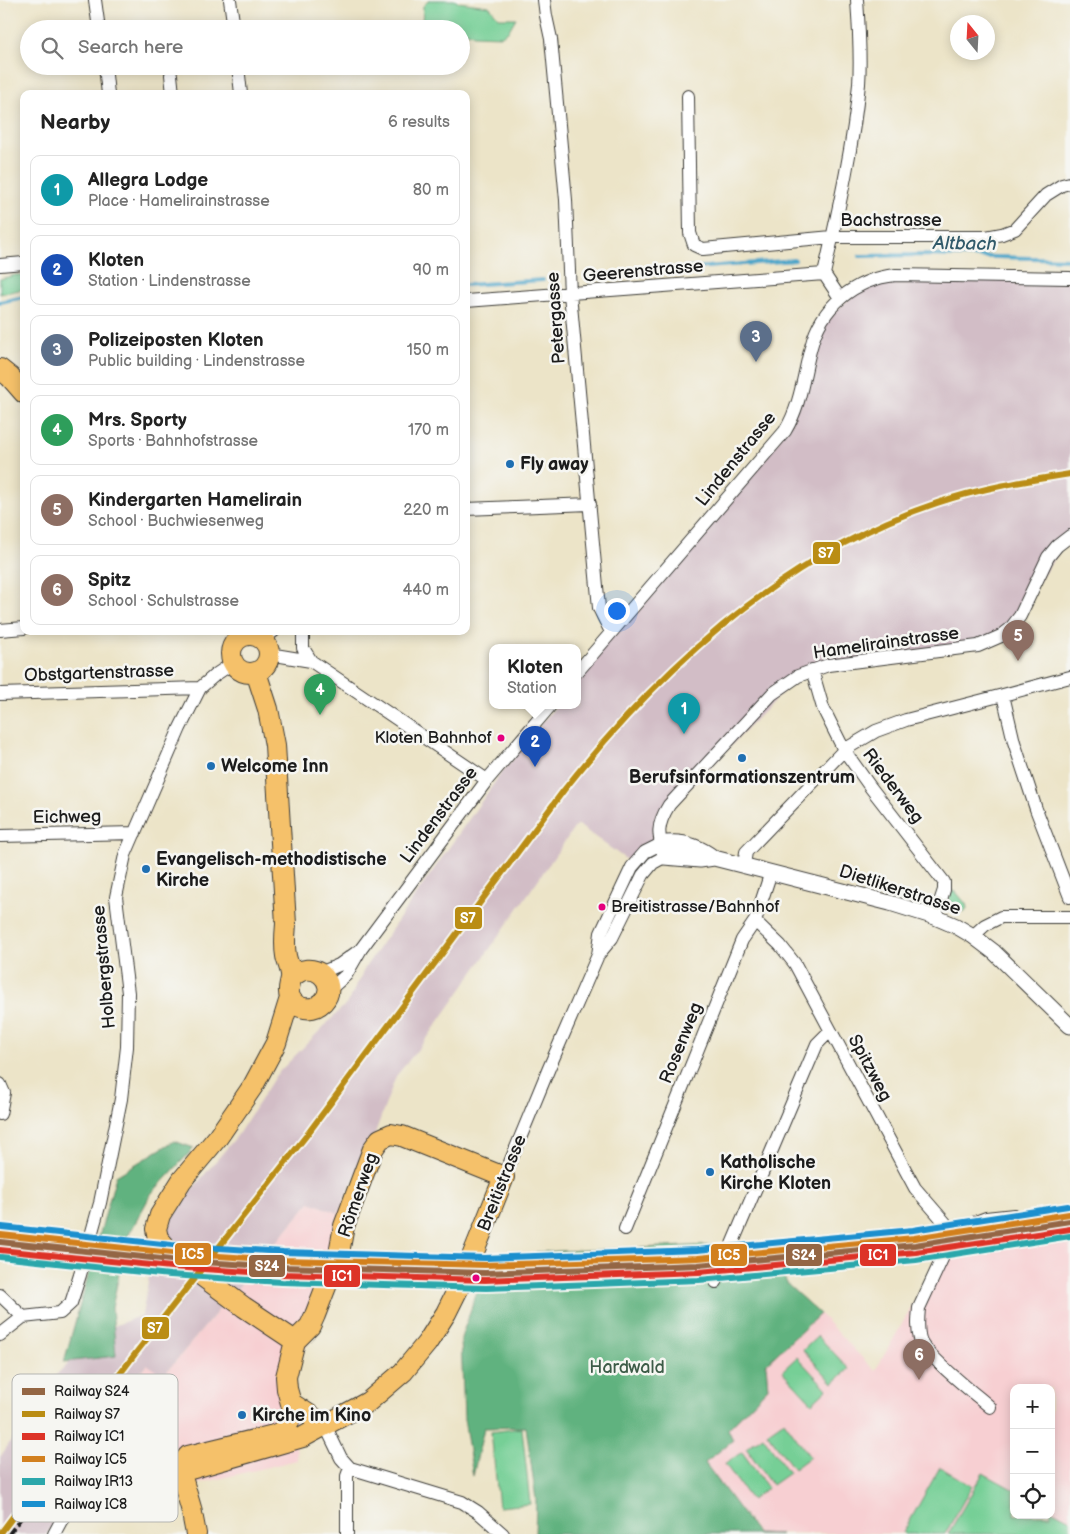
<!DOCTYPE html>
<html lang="en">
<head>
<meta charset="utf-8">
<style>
	body { margin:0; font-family:"Balsamiq Sans",sans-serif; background:#f6f6f6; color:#222 }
	.controls { position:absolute; right:15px; bottom:15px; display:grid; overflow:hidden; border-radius:10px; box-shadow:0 2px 12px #0003 }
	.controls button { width:45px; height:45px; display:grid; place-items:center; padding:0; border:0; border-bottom:1px solid #e0e0e0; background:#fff; color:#222; font:25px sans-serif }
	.compass { position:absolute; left:950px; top:15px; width:45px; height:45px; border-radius:50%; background:#fff; box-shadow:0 2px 12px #0003; rotate:342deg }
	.you { position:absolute; left:616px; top:610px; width:18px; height:18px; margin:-12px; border:4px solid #fff; border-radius:50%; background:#1a73e8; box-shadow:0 0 0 8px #1a73e833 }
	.badge { display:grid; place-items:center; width:32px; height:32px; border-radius:50%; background:#1a73e8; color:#fff; font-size:16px; font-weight:700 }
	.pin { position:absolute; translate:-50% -41px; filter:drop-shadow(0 1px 2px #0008) }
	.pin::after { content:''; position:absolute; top:26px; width:18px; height:15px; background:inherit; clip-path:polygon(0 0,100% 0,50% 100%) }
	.popup { position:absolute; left:489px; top:644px; width:92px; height:65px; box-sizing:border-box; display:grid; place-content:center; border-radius:10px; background:#fff; filter:drop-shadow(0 1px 4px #0005); font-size:16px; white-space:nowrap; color:#767676 }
	.popup b { font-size:19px; color:#222 }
	.popup::after { content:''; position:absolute; left:50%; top:100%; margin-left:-10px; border:10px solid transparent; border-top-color:#fff }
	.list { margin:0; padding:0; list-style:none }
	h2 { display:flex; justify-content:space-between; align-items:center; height:65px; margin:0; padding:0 20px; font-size:21px }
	h2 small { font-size:16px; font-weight:400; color:#767676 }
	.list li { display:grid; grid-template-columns:32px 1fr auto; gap:15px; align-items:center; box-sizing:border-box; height:70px; margin:0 10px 10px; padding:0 10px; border:1px solid #e0e0e0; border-radius:10px }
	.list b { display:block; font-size:19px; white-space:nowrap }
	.list p { margin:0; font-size:16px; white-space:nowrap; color:#767676 }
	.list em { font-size:16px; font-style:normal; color:#767676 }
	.icon { flex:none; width:28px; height:28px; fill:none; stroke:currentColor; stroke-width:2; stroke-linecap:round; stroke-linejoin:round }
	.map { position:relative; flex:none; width:1070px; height:1534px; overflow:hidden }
	.search { position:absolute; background:#fff; box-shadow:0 2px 12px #0003; left:20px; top:20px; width:450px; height:55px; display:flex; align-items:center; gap:12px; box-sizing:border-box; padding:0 18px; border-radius:28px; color:#767676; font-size:19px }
	.panel { position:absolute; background:#fff; box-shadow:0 2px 12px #0003; left:20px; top:90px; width:450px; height:545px; border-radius:10px }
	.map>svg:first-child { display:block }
</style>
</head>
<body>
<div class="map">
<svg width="1070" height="1534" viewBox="0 0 1070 1534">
	<rect width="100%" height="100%" fill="#f6f6f2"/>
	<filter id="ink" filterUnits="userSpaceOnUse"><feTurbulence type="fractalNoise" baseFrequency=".02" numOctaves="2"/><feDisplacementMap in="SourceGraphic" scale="10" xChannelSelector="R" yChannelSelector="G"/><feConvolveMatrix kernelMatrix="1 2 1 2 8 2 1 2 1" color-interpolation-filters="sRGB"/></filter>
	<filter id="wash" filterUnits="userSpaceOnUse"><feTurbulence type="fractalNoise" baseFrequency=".0096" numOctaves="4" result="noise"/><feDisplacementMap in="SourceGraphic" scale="20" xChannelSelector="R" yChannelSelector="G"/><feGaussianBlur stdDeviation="1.12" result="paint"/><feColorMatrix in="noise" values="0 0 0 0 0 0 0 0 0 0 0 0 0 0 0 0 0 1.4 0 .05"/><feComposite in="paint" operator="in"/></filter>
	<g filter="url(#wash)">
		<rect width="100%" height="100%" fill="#ece4c8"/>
		<path fill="#f7cfd2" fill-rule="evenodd" d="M344,1200l14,17 -66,163 5,80 -129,31 -13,-32 -22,-46 -6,-21 20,-28 17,11 146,-173 28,11z
			M1000,1215l70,18v301l-312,-1 -53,-70 28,-23 -5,-11 40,-41 -2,-24 54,-50 55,57 79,-138zM1014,1388h37v127h-37z"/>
		<path fill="#d2bdc6" d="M1070,278v258l-69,100 -203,40 -137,142 3,39 -26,11 -61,-44 -149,213 -32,39 -21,57 -37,80 -28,-11 -147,174 -16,-12 -20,27 6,22 -86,121h-47v-77l57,-83 44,-43 41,-16 12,-65 29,-50 54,-64 39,-61 72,-73 18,-36 136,-194 54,-66h22v-28l33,-46 167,-191 40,-114 51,-46z"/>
		<path fill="#76cf96" stroke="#497659" d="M429,0h25l4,2 31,4 10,12h17l-7,12 -7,6 -28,-1 -13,-6h-27l-12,-5 1,-18z
			M16,275h8v14l-24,5v-15z
			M952,891l4,1 10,12 1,4 -3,4 -12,-5 -3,-10z
			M818,1336l31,33 -16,14 -30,-33z
			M797,1357l30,32 -15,14 -30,-32z
			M784,1421l26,36 -16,12 -27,-36z
			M522,1428l8,76 -31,3 -8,-75z
			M763,1436l26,37 -17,12 -26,-37z
			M742,1452l26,36 -17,12 -26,-36z
			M940,1467l32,19 -27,48h-41l-1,-1z
			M983,1473l31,17v25h37v-5l19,10v14h-122z"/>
		<path fill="#60b27f" stroke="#3e674e" d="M174,1141l20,7 -43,46 -25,46 -14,68 4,48 -52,6 52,-186z
			M766,1243l22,42 32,29 -54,50 2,24 -40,41 5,11 -28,23 52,70 24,1h-246l1,-34 -10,-73 -42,1 -11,48 -9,-57 -3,-81 22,-64 37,17 16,-39z"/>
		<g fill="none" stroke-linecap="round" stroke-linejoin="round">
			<path stroke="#4ba5c9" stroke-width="4" d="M860,256l64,-1 146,4
				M595,276l200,-16
				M466,285l77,-5
				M0,302l24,-5"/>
		</g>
	</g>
	<g filter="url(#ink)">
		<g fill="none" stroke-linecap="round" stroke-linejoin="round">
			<defs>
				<path id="minor" d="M95,0l4,29
					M230,0l4,29
					M544,0l2,16 5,23 15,161 4,94 29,314 12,24
					M105,66l3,28
					M238,66l3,28
					M171,75l2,19
					M688,96l2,137 4,12 9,4 129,-12h154l16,-3 13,-5 31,-34 16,-10 8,-2
					M0,265l24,-2
					M840,298l-16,-24c14,-62 29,-126 35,-190 2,-28 0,-56 -2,-84
					M466,301l358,-27
					M466,509l124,-5
					M0,630l24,-2
					M303,631v17l8,13 176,119
					M263,639l11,-8
					M269,654l42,7
					M812,670l11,38 21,42 27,38 73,94v8l-9,27
					M578,671l207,-240c16,-26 18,-55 26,-84 10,-41 44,-68 85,-72l174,3
					M0,694l200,-6
					M1003,695l67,-18
					M0,836l135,-3
					M744,865l2,-13 98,-102 32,-19 30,-11 97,-25 11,47 22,67 34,88
					M755,921l25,24 15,19 120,224 39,45
					M973,936l12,-11 16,-8h69
					M598,955l3,-22 31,-66 13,-15 16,-8
					M320,973l19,-8 18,-13
					M328,991l18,-16 15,-26 126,-169 63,-74
					M0,1084l4,9 -4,21
					M504,1177l45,-109 49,-113 14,-17 31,-63 10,-12 11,-6c-6,-23 -8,-31 5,-52l103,-111 26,-18 30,-11 150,-19 23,-10 9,-7 10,-13 28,-59 9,-11 13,-10
					M625,1229l117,-289 13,-19 16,-49
					M716,1282l101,-238 13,-13
					M0,1295l23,22
					M23,1317l37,-4 11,-10 9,-28 20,-72 21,-104 6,-52 1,-54 -12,-96 9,-42 55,-127 20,-40 15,-13 18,-12
					M0,1335l23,-18
					M990,1407c-15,-13 -65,-52 -70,-68 -3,-10 -2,-20 -1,-31l35,-75 16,-9 16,-6 28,-3 25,6 31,12
					M325,1425l16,33 9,10 112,34 16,10 25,22
					M54,1534l7,-13 74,-98 15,-14
					M347,1534v-58l3,-8"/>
				<path id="tertiary" d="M661,844c20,-4 37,2 53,14
					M664,857l36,3 14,-2 176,45 45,14 21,9 17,10 21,16 76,74"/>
				<path id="primary" d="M0,369l10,8 14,16
					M231 654a19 19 0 1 1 38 0a19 19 0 1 1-38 0Z
					M256,672l12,37 7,36 11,179c-1,11 -2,21 0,32 1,6 6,15 5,22 -1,7 -4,12 -1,19 6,13 23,15 33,5 18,-19 -12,-47 -32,-23
					M290,998l-14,45 -23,43 -35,51 -36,43 -22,35 -4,14 2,9 13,15 73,54 51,34
					M391,1134l11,2 102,41 -41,102 -17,34 -19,30 -24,29 -35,30 -65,35 -112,32 -12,-2 9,-11 86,-21 9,-4 5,-7 3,-7 1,-10 -5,-18 -1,-12 9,-36 15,-15 5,-11 24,-62 5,-27 29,-77 7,-10z
					M291,1403l34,22
					M179,1467l12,41 5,26"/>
			</defs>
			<use href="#minor" stroke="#3b3a36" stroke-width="14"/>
			<use href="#tertiary" stroke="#3b3a36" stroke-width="17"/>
			<use href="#primary" stroke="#3b3a36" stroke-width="22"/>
			<use href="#minor" stroke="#fff" stroke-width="12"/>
			<use href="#tertiary" stroke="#fff" stroke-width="15"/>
			<use href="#primary" stroke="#f5c16b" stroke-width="20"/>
			<path stroke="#1c1c1c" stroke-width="4" stroke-dasharray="8 4" stroke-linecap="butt" d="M9,1534l107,-142"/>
			<defs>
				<path id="rail-1" d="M0,1242l171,18 111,7 203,6 213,-8 217,-20 155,-24"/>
				<path id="rail-2" d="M0,1534l135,-180 171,-218 258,-346c98,-124 221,-236 373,-287 43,-15 88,-22 133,-29"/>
				<path id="rail-3" d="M0,1250l171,17 111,7 203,6 214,-8 217,-20 154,-23"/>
				<path id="rail-4" d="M1,1235l171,18 110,7 203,5 213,-7 216,-20 155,-24"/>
				<path id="rail-5" d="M0,1257l170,18 112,7 204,6 213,-8 217,-20 154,-24"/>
				<path id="rail-6" d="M2,1227l170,18 111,7 202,6 212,-8 216,-20 155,-24"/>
			</defs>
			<use href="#rail-1" stroke="#f6f6f2" stroke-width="10"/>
			<use href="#rail-2" stroke="#f6f6f2" stroke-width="10"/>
			<use href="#rail-3" stroke="#f6f6f2" stroke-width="10"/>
			<use href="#rail-4" stroke="#f6f6f2" stroke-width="10"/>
			<use href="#rail-5" stroke="#f6f6f2" stroke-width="10"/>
			<use href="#rail-6" stroke="#f6f6f2" stroke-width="10"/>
			<use href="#rail-1" stroke="#946644" stroke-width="6"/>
			<use href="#rail-2" stroke="#ba8d14" stroke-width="6"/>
			<use href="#rail-3" stroke="#dd3327" stroke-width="6"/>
			<use href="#rail-4" stroke="#d2801f" stroke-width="6"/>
			<use href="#rail-5" stroke="#2ba7ab" stroke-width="6"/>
			<use href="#rail-6" stroke="#1a8fce" stroke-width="6"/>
		</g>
	</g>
	<g fill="#1f6fb2" stroke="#f6f6f2" stroke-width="2">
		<circle cx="510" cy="464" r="5"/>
		<circle cx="742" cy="758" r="5"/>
		<circle cx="211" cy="766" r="5"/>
		<circle cx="146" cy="869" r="5"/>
		<circle cx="710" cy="1172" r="5"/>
		<circle cx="242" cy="1415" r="5"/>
	</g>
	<g fill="#e5007d" stroke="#f6f6f2" stroke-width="2">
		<circle cx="501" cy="738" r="4.5"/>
		<circle cx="602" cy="907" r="4.5"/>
		<circle cx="476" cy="1278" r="4.5"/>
	</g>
	<g text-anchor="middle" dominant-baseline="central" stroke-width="5" stroke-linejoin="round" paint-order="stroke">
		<g font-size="17" fill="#1c1c1c" stroke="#f6f6f2" text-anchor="end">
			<text x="492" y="738">Kloten Bahnhof</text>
			<text x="611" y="907" text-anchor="start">Breitistrasse/Bahnhof</text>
		</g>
		<g font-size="18" fill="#1c1c1c" stroke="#f6f6f2">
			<text x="891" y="220">Bachstrasse</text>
			<text transform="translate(643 271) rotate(-5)">Geerenstrasse</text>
			<text transform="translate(556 318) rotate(-94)">Petergasse</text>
			<text transform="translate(736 459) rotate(-51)">Lindenstrasse</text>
			<text transform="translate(886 643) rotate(-8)">Hamelirainstrasse</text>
			<text transform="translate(99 673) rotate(-2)">Obstgartenstrasse</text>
			<text transform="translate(893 786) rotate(53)">Riederweg</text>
			<text transform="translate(439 815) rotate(-53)">Lindenstrasse</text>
			<text transform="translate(67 817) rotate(-1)">Eichweg</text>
			<text transform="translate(900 890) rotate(18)">Dietlikerstrasse</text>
			<text transform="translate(104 967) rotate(-95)">Holbergstrasse</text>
			<text transform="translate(681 1043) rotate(-68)">Rosenweg</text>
			<text transform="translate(870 1068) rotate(62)">Spitzweg</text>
			<text transform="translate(502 1183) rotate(-68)">Breitistrasse</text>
			<text transform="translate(358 1195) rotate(-71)">Römerweg</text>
		</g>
		<g font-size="18" font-weight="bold" fill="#1c1c1c" stroke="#f6f6f2" text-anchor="start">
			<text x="520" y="464">Fly away</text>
			<text x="221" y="766">Welcome Inn</text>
			<text x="742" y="777" text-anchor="middle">Berufsinformationszentrum</text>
			<text x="156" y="859">Evangelisch-methodistische<tspan x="156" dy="21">Kirche</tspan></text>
			<text x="720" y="1162">Katholische<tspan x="720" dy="21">Kirche Kloten</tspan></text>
			<text x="252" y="1415">Kirche im Kino</text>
		</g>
		<g font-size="18" fill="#3c5b47" stroke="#f6f6f2">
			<text x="627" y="1367">Hardwald</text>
		</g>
		<g font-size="19" font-style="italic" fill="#315a6a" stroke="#f6f6f2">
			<text transform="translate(965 244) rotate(1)">Altbach</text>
		</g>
	</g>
	<rect x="12" y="1374" width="166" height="148" rx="8" fill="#f6f6f2" stroke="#b5b5b2" stroke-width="1"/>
	<rect x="22" y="1388" width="23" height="7" fill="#946644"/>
	<rect x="22" y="1411" width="23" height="6" fill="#ba8d14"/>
	<rect x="22" y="1433" width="23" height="7" fill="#dd3327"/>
	<rect x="22" y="1456" width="23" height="6" fill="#d2801f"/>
	<rect x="22" y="1478" width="23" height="7" fill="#2ba7ab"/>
	<rect x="22" y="1501" width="23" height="6" fill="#1a8fce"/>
	<g font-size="14" fill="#1c1c1c">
		<text x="54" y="1396">Railway S24</text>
		<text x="54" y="1419">Railway S7</text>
		<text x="54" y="1441">Railway IC1</text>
		<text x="54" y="1464">Railway IC5</text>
		<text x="54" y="1486">Railway IR13</text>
		<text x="54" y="1509">Railway IC8</text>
	</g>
	<g stroke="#f6f6f2" stroke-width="2">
		<rect x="812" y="541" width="29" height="24" rx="5" fill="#ba8d14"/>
		<rect x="454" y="906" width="29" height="24" rx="5" fill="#ba8d14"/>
		<rect x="174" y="1242" width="38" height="24" rx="5" fill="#d2801f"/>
		<rect x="710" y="1243" width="38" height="24" rx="5" fill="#d2801f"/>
		<rect x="785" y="1243" width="38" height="24" rx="5" fill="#946644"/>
		<rect x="859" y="1243" width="38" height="24" rx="5" fill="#dd3327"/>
		<rect x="248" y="1254" width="38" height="24" rx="5" fill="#946644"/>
		<rect x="323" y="1264" width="38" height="24" rx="5" fill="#dd3327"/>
		<rect x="141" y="1316" width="29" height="24" rx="5" fill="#ba8d14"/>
	</g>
	<g font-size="14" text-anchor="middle" font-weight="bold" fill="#fff">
		<text x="826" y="558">S7</text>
		<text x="468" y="923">S7</text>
		<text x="193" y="1259">IC5</text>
		<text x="729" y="1260">IC5</text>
		<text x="804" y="1260">S24</text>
		<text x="878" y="1260">IC1</text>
		<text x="267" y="1271">S24</text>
		<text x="342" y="1281">IC1</text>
		<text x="155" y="1333">S7</text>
	</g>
</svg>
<div class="controls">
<button>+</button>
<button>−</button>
<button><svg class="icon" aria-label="locate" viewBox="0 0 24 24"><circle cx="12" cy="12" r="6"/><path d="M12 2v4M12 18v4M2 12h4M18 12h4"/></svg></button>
</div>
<svg class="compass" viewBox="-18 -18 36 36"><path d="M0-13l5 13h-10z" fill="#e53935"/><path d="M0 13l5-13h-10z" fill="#767676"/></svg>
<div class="you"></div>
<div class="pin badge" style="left:684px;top:734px;background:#0f9aa8">1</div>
<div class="pin badge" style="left:535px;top:767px;background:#1a4fb4">2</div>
<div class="popup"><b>Kloten</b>Station</div>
<div class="pin badge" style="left:756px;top:362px;background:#5c6f8a">3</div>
<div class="pin badge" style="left:320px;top:715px;background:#2e9e5b">4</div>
<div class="pin badge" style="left:1018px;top:661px;background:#8d6e63">5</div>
<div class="pin badge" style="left:919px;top:1380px;background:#8d6e63">6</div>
<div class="search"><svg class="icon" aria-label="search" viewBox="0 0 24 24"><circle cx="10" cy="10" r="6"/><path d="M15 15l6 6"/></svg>Search here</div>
<section class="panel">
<h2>Nearby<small>6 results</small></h2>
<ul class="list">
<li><span class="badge" style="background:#0f9aa8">1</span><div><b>Allegra Lodge</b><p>Place · Hamelirainstrasse</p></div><em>80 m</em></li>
<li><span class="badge" style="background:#1a4fb4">2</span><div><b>Kloten</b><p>Station · Lindenstrasse</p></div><em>90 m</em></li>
<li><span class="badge" style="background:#5c6f8a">3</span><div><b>Polizeiposten Kloten</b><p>Public building · Lindenstrasse</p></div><em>150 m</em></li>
<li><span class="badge" style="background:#2e9e5b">4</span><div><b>Mrs. Sporty</b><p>Sports · Bahnhofstrasse</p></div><em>170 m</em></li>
<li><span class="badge" style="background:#8d6e63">5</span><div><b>Kindergarten Hamelirain</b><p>School · Buchwiesenweg</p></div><em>220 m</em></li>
<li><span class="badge" style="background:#8d6e63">6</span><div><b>Spitz</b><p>School · Schulstrasse</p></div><em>440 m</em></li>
</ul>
</section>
</div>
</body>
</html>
